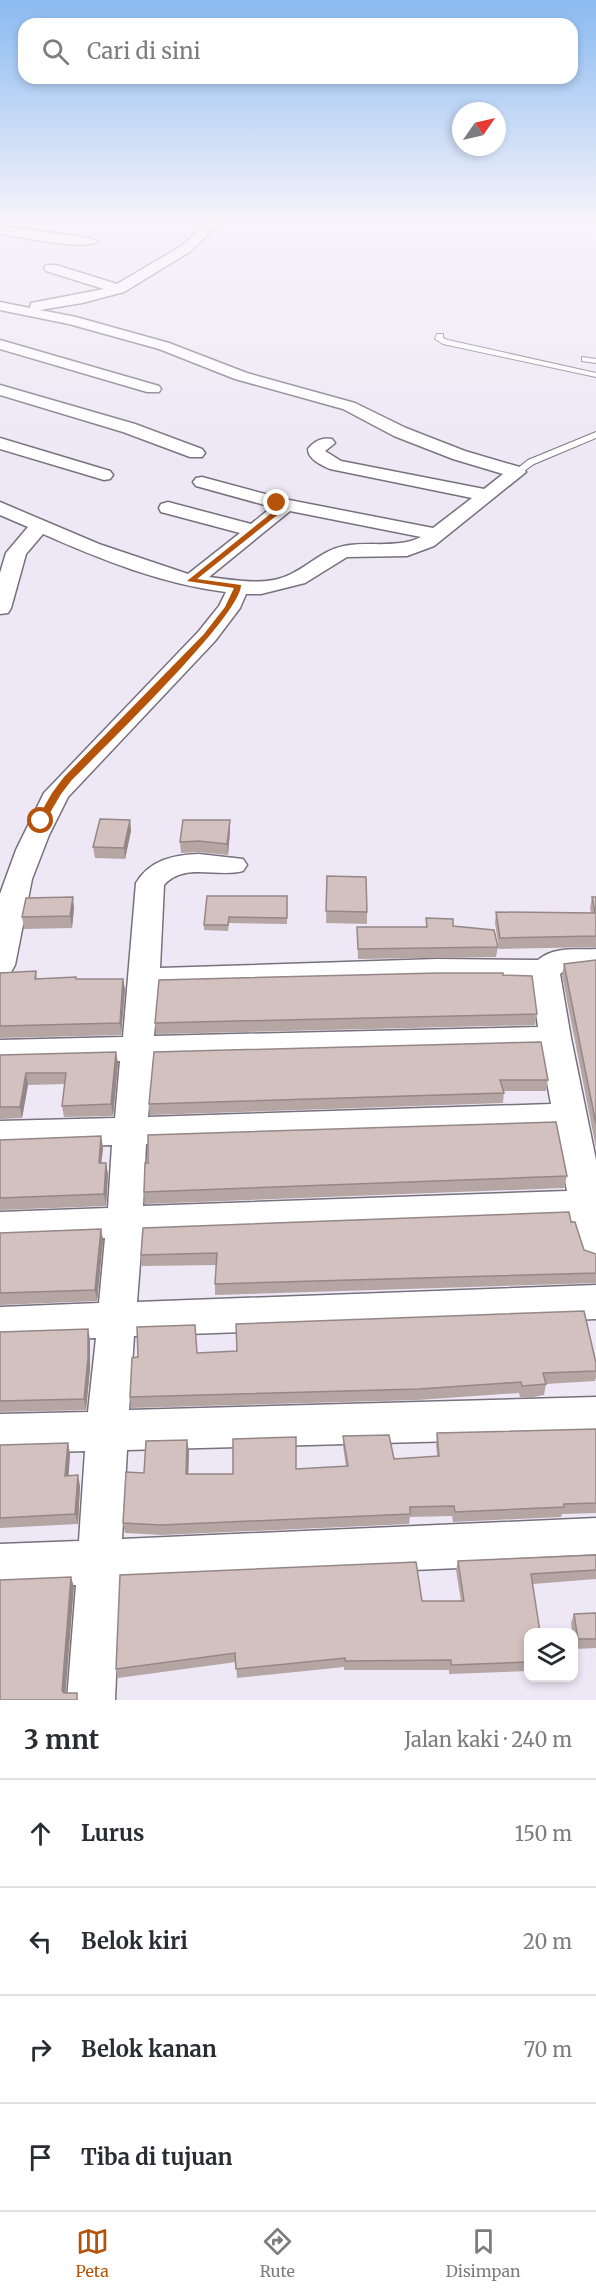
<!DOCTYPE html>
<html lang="id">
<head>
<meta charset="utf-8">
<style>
	body { margin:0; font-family:Merriweather,serif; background:#f7f7f7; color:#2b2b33 }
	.controls { position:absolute; right:18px; bottom:18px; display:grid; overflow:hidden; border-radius:12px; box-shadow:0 3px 9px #0003 }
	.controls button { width:54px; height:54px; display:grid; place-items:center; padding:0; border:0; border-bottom:2px solid #e1e1e2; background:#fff; color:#2b2b33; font:30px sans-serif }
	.compass { position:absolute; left:452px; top:102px; width:54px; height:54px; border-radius:50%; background:#fff; box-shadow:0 3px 9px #0003; rotate:56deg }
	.stop { position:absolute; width:18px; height:18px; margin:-14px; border:4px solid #b45309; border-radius:50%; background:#fff }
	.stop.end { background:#b45309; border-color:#fff; box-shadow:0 2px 6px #0008 }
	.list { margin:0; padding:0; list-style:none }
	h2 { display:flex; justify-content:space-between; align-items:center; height:78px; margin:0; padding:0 24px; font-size:26px }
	h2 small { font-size:20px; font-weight:400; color:#7c7c81 }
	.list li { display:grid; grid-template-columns:39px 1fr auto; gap:18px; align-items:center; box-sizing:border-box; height:108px; padding:0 24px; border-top:2px solid #e1e1e2 }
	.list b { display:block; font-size:22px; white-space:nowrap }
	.list em { font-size:20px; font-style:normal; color:#7c7c81 }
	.icon { flex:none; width:33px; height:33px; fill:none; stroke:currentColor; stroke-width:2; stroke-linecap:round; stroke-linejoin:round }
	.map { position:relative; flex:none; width:596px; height:1700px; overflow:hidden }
	.search { position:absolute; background:#fff; box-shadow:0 3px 9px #0003; left:18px; right:18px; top:18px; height:66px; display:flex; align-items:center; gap:15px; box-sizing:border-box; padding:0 21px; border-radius:18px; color:#7c7c81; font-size:22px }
	.sheet { height:510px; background:#fff }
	nav { display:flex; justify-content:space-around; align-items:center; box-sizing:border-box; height:84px; border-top:2px solid #e1e1e2; background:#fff; font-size:16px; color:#7c7c81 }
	nav a { display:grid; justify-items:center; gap:3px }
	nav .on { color:#b45309 }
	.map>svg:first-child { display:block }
</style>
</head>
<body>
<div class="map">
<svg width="596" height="1700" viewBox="0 0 596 1700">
	<rect width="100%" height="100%" fill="#eee7f5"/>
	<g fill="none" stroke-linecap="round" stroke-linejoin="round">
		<defs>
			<path id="service" d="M437,334h6v4l5,2 148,33v4l-153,-33 -8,-5z
				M582,357l14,2v4l-14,-2z
				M596,432v6l-62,26 -14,10 -7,-2 15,-12z"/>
			<path id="minor" d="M209,221h13l-31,30 -67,41 -42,11 -42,7 36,7 93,26 78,30 108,30 51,25 59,23 58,17 3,4 -92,74 -27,10 -60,1 -42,26 -44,11h-15l-6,14 -25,33 -147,156 -19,38 -17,44 -17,86 -4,7 -11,4v-82l16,-44 28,-57 155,-162 20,-25 7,-14c-64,-8 -124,-32 -183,-58l-17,20 -15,54 -3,5 -8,1v-41l6,-20 22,-26 -28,-12v-13l99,42 89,30 52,-41 -79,-21 -2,-4 2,-4 7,-2 83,22 21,-17 -76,-21 -3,-4 3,-4 6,-1 82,22 149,29 39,-30 -142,-29c-9,-4 -22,-10 -22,-20 6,-8 15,-12 24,-10l3,4 -10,8 16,10 143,28 19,-15 -50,-15 -59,-23 -51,-27 -108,-30 -76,-30 -90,-25 -69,-14v-8l30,6 1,-5 73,-14 -58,-18 -2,-3 2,-3h10l61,19 66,-39zM290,511l131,26c-25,12 -51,4 -77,9 -21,4 -34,19 -53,28 -25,13 -56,6 -82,3z
				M0,226c13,2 94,11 98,15 -12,11 -80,-5 -98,-7z
				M0,340l159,46 2,3 -2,3h-12l-147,-43z
				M0,385l135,39 67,25 3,4 -3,4h-12l-67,-25 -123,-37z
				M0,438l110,33 3,4 -3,4 -6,1 -104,-31z
				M199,854l44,5 4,6 -4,6c-26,7 -59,-9 -79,14l-4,83 277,-9 101,1c16,-14 38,-10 58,-11v20l-32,2 -4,3 11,64 25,122v105l-13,-5 -5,-11 -5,-28 -431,16 -5,65 459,-17v34l-462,17 -5,74 467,-13v40l-469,13 -5,89 474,-21v44l-476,21 -5,117h-48l9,-115 -76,3v-44l79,-3 6,-90 -85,3v-40l88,-2 8,-74 -96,3v-34l99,-4 6,-65 -105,4v-30l108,-4 4,-63 -112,4v-28l115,-3 5,-57 -120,3v-24l123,-3 13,-154c14,-23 37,-28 63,-29zM437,981l95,1 6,45 -384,9 4,-47zM541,1050l10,54 -403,13 5,-57zM556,1131l11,60 -424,15 3,-62z"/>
		</defs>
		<use href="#service" stroke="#77707d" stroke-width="2"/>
		<use href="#minor" stroke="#77707d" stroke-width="3"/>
		<use href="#service" fill="#fff" fill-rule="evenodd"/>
		<use href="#minor" fill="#fff" fill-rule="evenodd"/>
	</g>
	<path fill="#b5a6a4" d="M130,820l1,11 -6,28 -30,-1 -2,-11z
		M230,831l-2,24 -29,-3 -18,1 -1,-11z
		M327,876l40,36v12l-41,-1z
		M287,896v28l-58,-1 -1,8 -24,-1v-5z
		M592,897h4v50l-97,2 -4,-26 1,-11 95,1 -1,-5z
		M74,908l-2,20 -48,1 -2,-12z
		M426,918l27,8 45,21 -2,10 -138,2 -1,-32h69z
		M596,960v188l-34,-173 2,-11z
		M36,971l1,8h86l2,11 -4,45 -121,3v-65z
		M503,975l34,39 -2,11 -379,9 -1,-11z
		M154,1052l394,28 -2,11h-42l-1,12 -353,12 -1,-11z
		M0,1055l118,8 -5,53 -49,1 -2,-11 3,-22 -37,1 -6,33 -22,1z
		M101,1136l2,12 -2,15h5l2,12 -2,31 -106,4v-70z
		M148,1163l419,13 -3,12 -419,16 -1,-12z
		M571,1222l13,28 12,4v29l-381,12v-11l1,-19 -74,1 -1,-11z
		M101,1229l2,11 -6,61 -97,4v-72z
		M88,1329l2,11v29l-4,41 -86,2v-80z
		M197,1353l399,10v14l-1,4 -49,3 -2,11 -11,2h-13l-1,-4 -102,7 -286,8 -1,-11z
		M596,1429v84l-34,1 -1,3 -108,5 -1,-6 -42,1 -1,7 -247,11 -37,-2 -2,-10 21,-50 45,-22 -1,23h45l113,-7 -3,-21v-10l51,23 43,-3 -1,-12 1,-11z
		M68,1443l2,11 -2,22 12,10 -2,38 -78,4v-83z
		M596,1554v25l-63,5 -5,48v39l-79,3v-4h-105v-3l-107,11 -1,-16 -118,16 -2,-9 306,-68h39l-5,-31 2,-9z
		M596,1613v35l-21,1 -2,-17h-1l-1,-9 3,-9z"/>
	<path fill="#948786" d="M130,820l1,11 -6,28 -1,-11z
		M230,820v11l-2,24 -1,-11z
		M73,897l1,11 -2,20 -2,-12z
		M123,979l2,11 -4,45 -1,-12z
		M116,1052l2,11 -5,53 -2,-12z
		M26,1073l2,12 -6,33 -2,-11z
		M101,1136l2,12 -3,27 -1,-12z
		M106,1163l2,12 -2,31 -2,-12z
		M101,1229l2,11 -6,61 -2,-11z
		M88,1329l2,11v29l-4,41 -2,-11z
		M187,1440l2,11 -1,34 -2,-11z
		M68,1443l2,11 -2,32 -3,-10z
		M78,1475l2,11 -2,38 -3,-10z
		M71,1577l3,10 -9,113 -3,-9z"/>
	<path fill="#d3c1bf" stroke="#948786" stroke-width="1.5" d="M100,819l30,1 -6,28 -31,-1z
		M183,820h47l-3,24 -28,-3 -19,1z
		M327,876l39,1 1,35 -41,-1z
		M207,896h80v22l-58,-1 -1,8h-24z
		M73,897l-3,19 -48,1 4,-19z
		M592,897h4v39l-96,2 -4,-26 99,1z
		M426,918l27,1v7l41,4 4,17 -140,2 -1,-22h70z
		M596,960v164l-32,-160z
		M36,971l-1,8 41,-2v2h47l-3,44 -120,3v-53z
		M438,973h65v2l29,1 5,38 -382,9 4,-43z
		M541,1042l7,38h-48l4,13 -355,11 5,-52z
		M116,1052l-5,52 -49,2 4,-33h-40l-6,34h-20v-52z
		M556,1122l11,54 -423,16 1,-29h3v-28z
		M101,1136l-2,27h7l-2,31 -104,4v-58z
		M569,1212l2,10h4l9,28 12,4v19l-381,11 2,-31 -76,2 2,-27z
		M101,1229l-6,61 -95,3v-60z
		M584,1311l12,52v8l-53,2 3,11 -24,2 -1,-4 -102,7 -289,8 2,-39 6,-1 -1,-30 58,-2 2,28 40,-2 -1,-27z
		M88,1329v29l-4,41 -84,2v-69z
		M596,1429v74l-32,1v3l-109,5 -1,-6 -44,1v7l-249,11 -38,-2 3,-51 18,1 2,-32 41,-1 -1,34h47v-35l63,-2v32l52,-3 -5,-30 46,-1 5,24 45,-3 -2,-23z
		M68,1443l-3,33 13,-1 -3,39 -75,4v-73z
		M596,1555v15l-65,4 9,58h-12v30l-77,3v-5l-106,1v-3l-109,11 -1,-16 -119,16 4,-94 296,-13 6,39h42l-6,-40z
		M71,1577l-9,114 2,2h13v7h-77v-120z
		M596,1613v26h-18l-4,-25z"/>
	<linearGradient id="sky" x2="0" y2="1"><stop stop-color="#89baf1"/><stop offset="0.48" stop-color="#f7f4fa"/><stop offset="1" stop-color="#f7f4fa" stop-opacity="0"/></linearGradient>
	<rect width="596" height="459" fill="url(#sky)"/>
	<path fill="#b45309" d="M274,501l10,1 2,6 -89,71 44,6c0,31 -141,166 -170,196l-10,13 -17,29h-6l-2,-2 16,-28 12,-16 140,-143 21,-27 9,-19 -47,-7 92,-74 -5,-3z"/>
</svg>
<div class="controls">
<button><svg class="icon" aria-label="layers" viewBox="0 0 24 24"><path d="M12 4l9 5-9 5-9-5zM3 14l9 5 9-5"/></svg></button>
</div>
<svg class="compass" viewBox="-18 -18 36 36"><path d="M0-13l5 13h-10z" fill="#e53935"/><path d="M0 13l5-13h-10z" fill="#7c7c81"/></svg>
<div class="stop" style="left:41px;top:821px"></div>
<div class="stop end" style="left:277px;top:503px"></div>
<div class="search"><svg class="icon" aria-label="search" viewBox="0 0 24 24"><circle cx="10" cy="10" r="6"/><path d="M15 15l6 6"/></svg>Cari di sini</div>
</div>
<section class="sheet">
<h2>3 mnt<small>Jalan kaki · 240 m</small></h2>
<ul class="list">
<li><svg class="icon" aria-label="ahead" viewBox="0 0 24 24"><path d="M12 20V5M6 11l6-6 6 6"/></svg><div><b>Lurus</b></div><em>150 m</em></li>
<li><svg class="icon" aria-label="left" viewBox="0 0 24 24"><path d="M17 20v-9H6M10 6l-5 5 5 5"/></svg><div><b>Belok kiri</b></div><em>20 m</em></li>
<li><svg class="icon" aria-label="right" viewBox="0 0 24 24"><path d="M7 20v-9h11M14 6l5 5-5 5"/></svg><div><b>Belok kanan</b></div><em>70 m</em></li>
<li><svg class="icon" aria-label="arrive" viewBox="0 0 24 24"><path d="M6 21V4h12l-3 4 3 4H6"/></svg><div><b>Tiba di tujuan</b></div></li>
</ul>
</section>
<nav>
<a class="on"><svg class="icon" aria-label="map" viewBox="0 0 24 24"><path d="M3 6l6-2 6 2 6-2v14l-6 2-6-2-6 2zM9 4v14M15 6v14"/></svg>Peta</a>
<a><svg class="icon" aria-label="directions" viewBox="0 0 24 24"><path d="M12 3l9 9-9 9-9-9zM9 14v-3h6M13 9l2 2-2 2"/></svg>Rute</a>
<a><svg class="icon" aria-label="saved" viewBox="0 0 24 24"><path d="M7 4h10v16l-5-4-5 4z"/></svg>Disimpan</a>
</nav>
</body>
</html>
